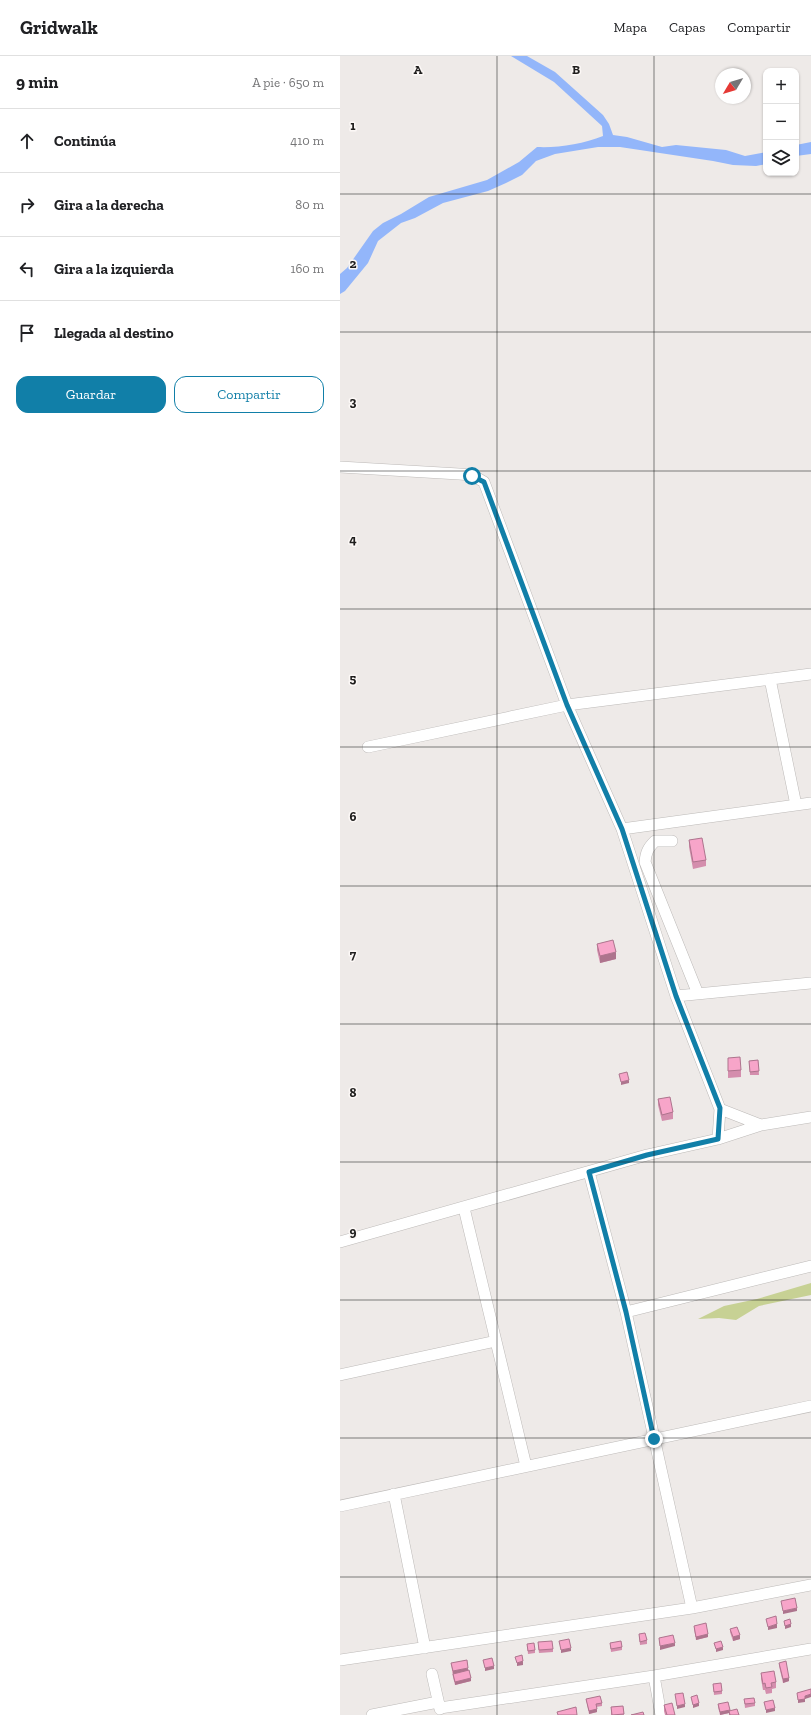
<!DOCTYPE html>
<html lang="es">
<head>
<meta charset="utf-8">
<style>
	body { margin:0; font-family:"Zilla Slab",serif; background:#f6f6f6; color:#202124 }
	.controls { position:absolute; right:12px; top:12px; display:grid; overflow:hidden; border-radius:8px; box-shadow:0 1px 3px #0004 }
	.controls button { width:36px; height:36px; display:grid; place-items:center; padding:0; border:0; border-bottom:1px solid #e0e0e0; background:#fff; color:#202124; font:20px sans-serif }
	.compass { position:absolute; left:375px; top:12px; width:36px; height:36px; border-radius:50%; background:#fff; box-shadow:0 1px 3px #0004; rotate:232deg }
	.stop { position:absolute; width:12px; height:12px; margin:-9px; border:3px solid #117fa8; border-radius:50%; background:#fff }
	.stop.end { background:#117fa8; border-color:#fff; box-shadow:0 1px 4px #0008 }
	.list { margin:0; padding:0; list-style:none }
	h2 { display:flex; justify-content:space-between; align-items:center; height:52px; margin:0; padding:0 16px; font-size:17px }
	h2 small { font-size:13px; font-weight:400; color:#757577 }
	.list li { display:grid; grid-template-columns:26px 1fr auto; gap:12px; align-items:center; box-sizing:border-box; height:64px; padding:0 16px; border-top:1px solid #e0e0e0 }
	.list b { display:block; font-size:15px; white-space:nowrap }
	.list em { font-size:13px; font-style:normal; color:#757577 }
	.actions { display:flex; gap:8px; padding:12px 16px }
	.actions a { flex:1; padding:9px 0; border:1px solid #117fa8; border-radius:12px; text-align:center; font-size:14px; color:#117fa8 }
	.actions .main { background:#117fa8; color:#fff }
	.icon { flex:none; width:22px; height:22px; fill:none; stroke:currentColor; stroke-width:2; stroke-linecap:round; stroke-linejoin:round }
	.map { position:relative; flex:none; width:471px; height:1659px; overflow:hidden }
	header { display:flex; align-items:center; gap:24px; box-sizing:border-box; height:56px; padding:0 20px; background:#fff; border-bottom:1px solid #e0e0e0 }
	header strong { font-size:19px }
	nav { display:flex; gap:22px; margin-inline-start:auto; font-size:14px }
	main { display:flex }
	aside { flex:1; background:#fff }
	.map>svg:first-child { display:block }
</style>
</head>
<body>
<header>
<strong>Gridwalk</strong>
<nav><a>Mapa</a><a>Capas</a><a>Compartir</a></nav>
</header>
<main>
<aside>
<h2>9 min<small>A pie · 650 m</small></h2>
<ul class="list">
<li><svg class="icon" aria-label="ahead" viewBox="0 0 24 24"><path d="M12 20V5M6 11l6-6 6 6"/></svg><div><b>Continúa</b></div><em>410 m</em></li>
<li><svg class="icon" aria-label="right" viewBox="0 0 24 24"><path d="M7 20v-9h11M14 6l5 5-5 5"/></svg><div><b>Gira a la derecha</b></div><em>80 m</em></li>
<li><svg class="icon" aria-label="left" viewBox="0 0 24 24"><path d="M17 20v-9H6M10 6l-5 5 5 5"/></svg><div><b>Gira a la izquierda</b></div><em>160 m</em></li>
<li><svg class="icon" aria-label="arrive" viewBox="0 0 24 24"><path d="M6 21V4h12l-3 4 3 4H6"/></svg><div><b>Llegada al destino</b></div></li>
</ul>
<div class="actions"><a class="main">Guardar</a><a>Compartir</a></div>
</aside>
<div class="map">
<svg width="471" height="1659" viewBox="0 0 471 1659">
	<rect width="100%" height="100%" fill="#eeeae8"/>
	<path fill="#c7d194" d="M471,1227v12l-52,11 -23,14 -17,-2 -21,1 26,-13 33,-7z"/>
	<path fill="#93b6fa" d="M171,0h16l28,16 48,43 6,9 4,11 14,2 35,10 14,-2 50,5 19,6 21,-4v12l-10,2 -23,-1 -20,-4 -93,-14h-22l-43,7 -19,7 -14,14 -16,8 -18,8 -45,12 -28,15 -14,5 -23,18 -10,22 -23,28 -5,3v-20l7,-6 26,-37 10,-8 18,-9 28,-17 58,-17 32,-18 18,-15c21,1 46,-3 66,-11l-1,-10 -48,-44z
		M471,86v12l-15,2v-11z"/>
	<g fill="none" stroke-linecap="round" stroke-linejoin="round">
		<defs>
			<path id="minor" d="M0,411l119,7 13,1 12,7 83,223 55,124 54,167 44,113 -2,30
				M430,623l26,126
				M28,691l199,-42 244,-31
				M282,773l189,-26
				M332,785h-17c-7,7 -9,11 -10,21l53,132
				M336,940l135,-13
				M380,1053l41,16
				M249,1116l37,140 66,296
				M124,1152l62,258
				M0,1186l307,-87 71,-16 43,-14 50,-8
				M286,1256l185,-46
				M0,1319l156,-34
				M54,1438l31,154
				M0,1450l471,-100
				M0,1604l352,-52 119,-23
				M92,1618l8,35
				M314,1620l7,39
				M100,1652l214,-32 157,-27
				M32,1659l66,-13"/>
		</defs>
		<use href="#minor" stroke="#bdbab8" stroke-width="12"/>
		<use href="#minor" stroke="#fff" stroke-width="11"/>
	</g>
	<path fill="#d48ead" d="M349,784l17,20v6l-13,3 -4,-22z
		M257,888l19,15 -16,4 -3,-13z
		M388,1002l13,12v7l-13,1z
		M418,1004l1,15h-9l-1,-14z
		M318,1043l15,13v7l-11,2 -4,-16z
		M354,1570l14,11 -12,3 -2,-11z
		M390,1573l10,10 -7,2 -3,-9z
		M299,1578l8,6v4l-7,1z
		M270,1587l12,4v3l-11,2z
		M187,1588l8,6v3l-7,1z
		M198,1590l15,3v3l-14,1z
		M111,1607l17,7 3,11 -16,4 -2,-8z
		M439,1607l10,18 -6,2 -4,-17z
		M421,1617l15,9v6l-4,1v4l-6,1 -1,-4h-2l-2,-11z
		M373,1628l9,7v3l-8,1z
		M246,1643l16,4v3l-6,1 1,5 -8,2z
		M404,1643l11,4v3l-10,2z
		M378,1648l12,7 9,4h-10v-2l-9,2 -2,-8z
		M324,1649l11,10h-10l-1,-4z
		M283,1650l1,9h-13v-8z"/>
	<path fill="#ad748d" d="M276,896v7l-16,4v-7z
		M289,1024v3l-8,2v-3z
		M457,1552v3l-14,3v-3z
		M437,1568v4l-9,2v-3z
		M451,1568v3l-6,2v-3z
		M368,1578v3l-12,3v-3z
		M400,1579v4l-7,2v-4z
		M335,1587v3l-15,4v-4z
		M383,1591v3l-7,2v-3z
		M231,1592v3l-10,2v-3z
		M183,1605v4l-6,1v-3z
		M154,1610v3l-9,2v-3z
		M128,1612v3l-15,3v-3z
		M131,1622v3l-16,4v-3z
		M449,1622v3l-6,2v-4z
		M471,1638v3l-6,2v3l-7,1v-3l7,-4z
		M359,1647v3l-6,2v-3z
		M345,1648v3l-8,2v-3z
		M435,1652v3l-9,2v-3z
		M257,1653v3l-8,2v-3z
		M390,1654v3l-1,-2v2l-9,2v-3z"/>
	<path fill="#f7a5c9" stroke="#ad748d" d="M362,782l4,22 -13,2 -4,-22z
		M273,884l3,12 -16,4 -3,-12z
		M400,1001l1,13 -13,1v-13z
		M418,1004l1,11 -9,1 -1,-11z
		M287,1016l2,8 -8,2 -2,-8z
		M330,1041l3,15 -11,3 -4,-16z
		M455,1542l2,10 -14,3 -2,-10z
		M436,1560l1,8 -9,3 -2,-8z
		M450,1563l1,5 -6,2 -1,-5z
		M366,1567l2,11 -12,3 -2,-11z
		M397,1571l3,8 -7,2 -3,-8z
		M305,1577l2,7 -7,2 -1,-8z
		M333,1579l2,8 -15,3 -1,-8z
		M229,1583l2,9 -10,2 -2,-9z
		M212,1585l1,8 -14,1 -1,-8z
		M281,1585l1,6 -11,2 -1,-6z
		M381,1585l2,6 -7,2 -2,-6z
		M194,1587l1,7 -7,1 -1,-7z
		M182,1599l1,6 -6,2 -2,-6z
		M152,1602l2,8 -9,2 -2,-8z
		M127,1604l1,8 -15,3 -2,-8z
		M446,1605l3,17 -6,1 -4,-16z
		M129,1614l2,8 -16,4 -2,-8z
		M434,1615l2,11 -5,1 1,4 -6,1 -1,-5 -2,1 -2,-11z
		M381,1627l1,8 -8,1 -1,-8z
		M471,1633v5l-6,2v3l-7,1 -1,-7z
		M343,1637l2,11 -8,2 -2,-12z
		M357,1639l2,8 -6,2 -2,-8z
		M260,1640l2,7 -6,1 1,5 -8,2 -3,-12z
		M414,1642l1,5 -10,1 -1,-5z
		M433,1644l2,8 -9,2 -2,-8z
		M388,1646l2,8 -10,2 -2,-8z
		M332,1647l3,12h-8l-3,-10z
		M283,1650l1,8 -12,1 -1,-8z
		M236,1651l1,8h-19l-1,-3z
		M397,1653l2,6h-9l-1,-4z
		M303,1656l1,3h-13z"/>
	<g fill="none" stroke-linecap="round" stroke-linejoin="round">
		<path stroke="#117fa8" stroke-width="5" d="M132,420l12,6 83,223 55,124 54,167 44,112 -2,31 -71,16 -58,17 37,140 28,127"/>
	</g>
	<path fill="none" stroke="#1f1e1d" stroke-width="1" stroke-opacity="0.55" d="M157,0v1659M314,0v1659M0,138h471M0,276h471M0,415h471M0,553h471M0,691h471M0,830h471M0,968h471M0,1106h471M0,1244h471M0,1382h471M0,1521h471"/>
	<g font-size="13" text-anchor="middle" font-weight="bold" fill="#1f1e1d" stroke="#fcf8f6" stroke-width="3" stroke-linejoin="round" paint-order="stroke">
		<text x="78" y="18">A</text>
		<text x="236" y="18">B</text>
		<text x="13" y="74">1</text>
		<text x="13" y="212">2</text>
		<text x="13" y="350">3</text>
		<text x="13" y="488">4</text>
		<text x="13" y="627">5</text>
		<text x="13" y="765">6</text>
		<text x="13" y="903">7</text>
		<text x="13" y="1041">8</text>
		<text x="13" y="1180">9</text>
	</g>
</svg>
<div class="controls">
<button>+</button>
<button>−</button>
<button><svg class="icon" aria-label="layers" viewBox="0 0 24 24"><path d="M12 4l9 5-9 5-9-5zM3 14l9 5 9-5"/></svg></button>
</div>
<svg class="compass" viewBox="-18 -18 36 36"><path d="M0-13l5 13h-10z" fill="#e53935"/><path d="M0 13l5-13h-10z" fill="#757577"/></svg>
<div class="stop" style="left:132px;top:420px"></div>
<div class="stop end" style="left:314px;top:1383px"></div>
</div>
</main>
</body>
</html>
